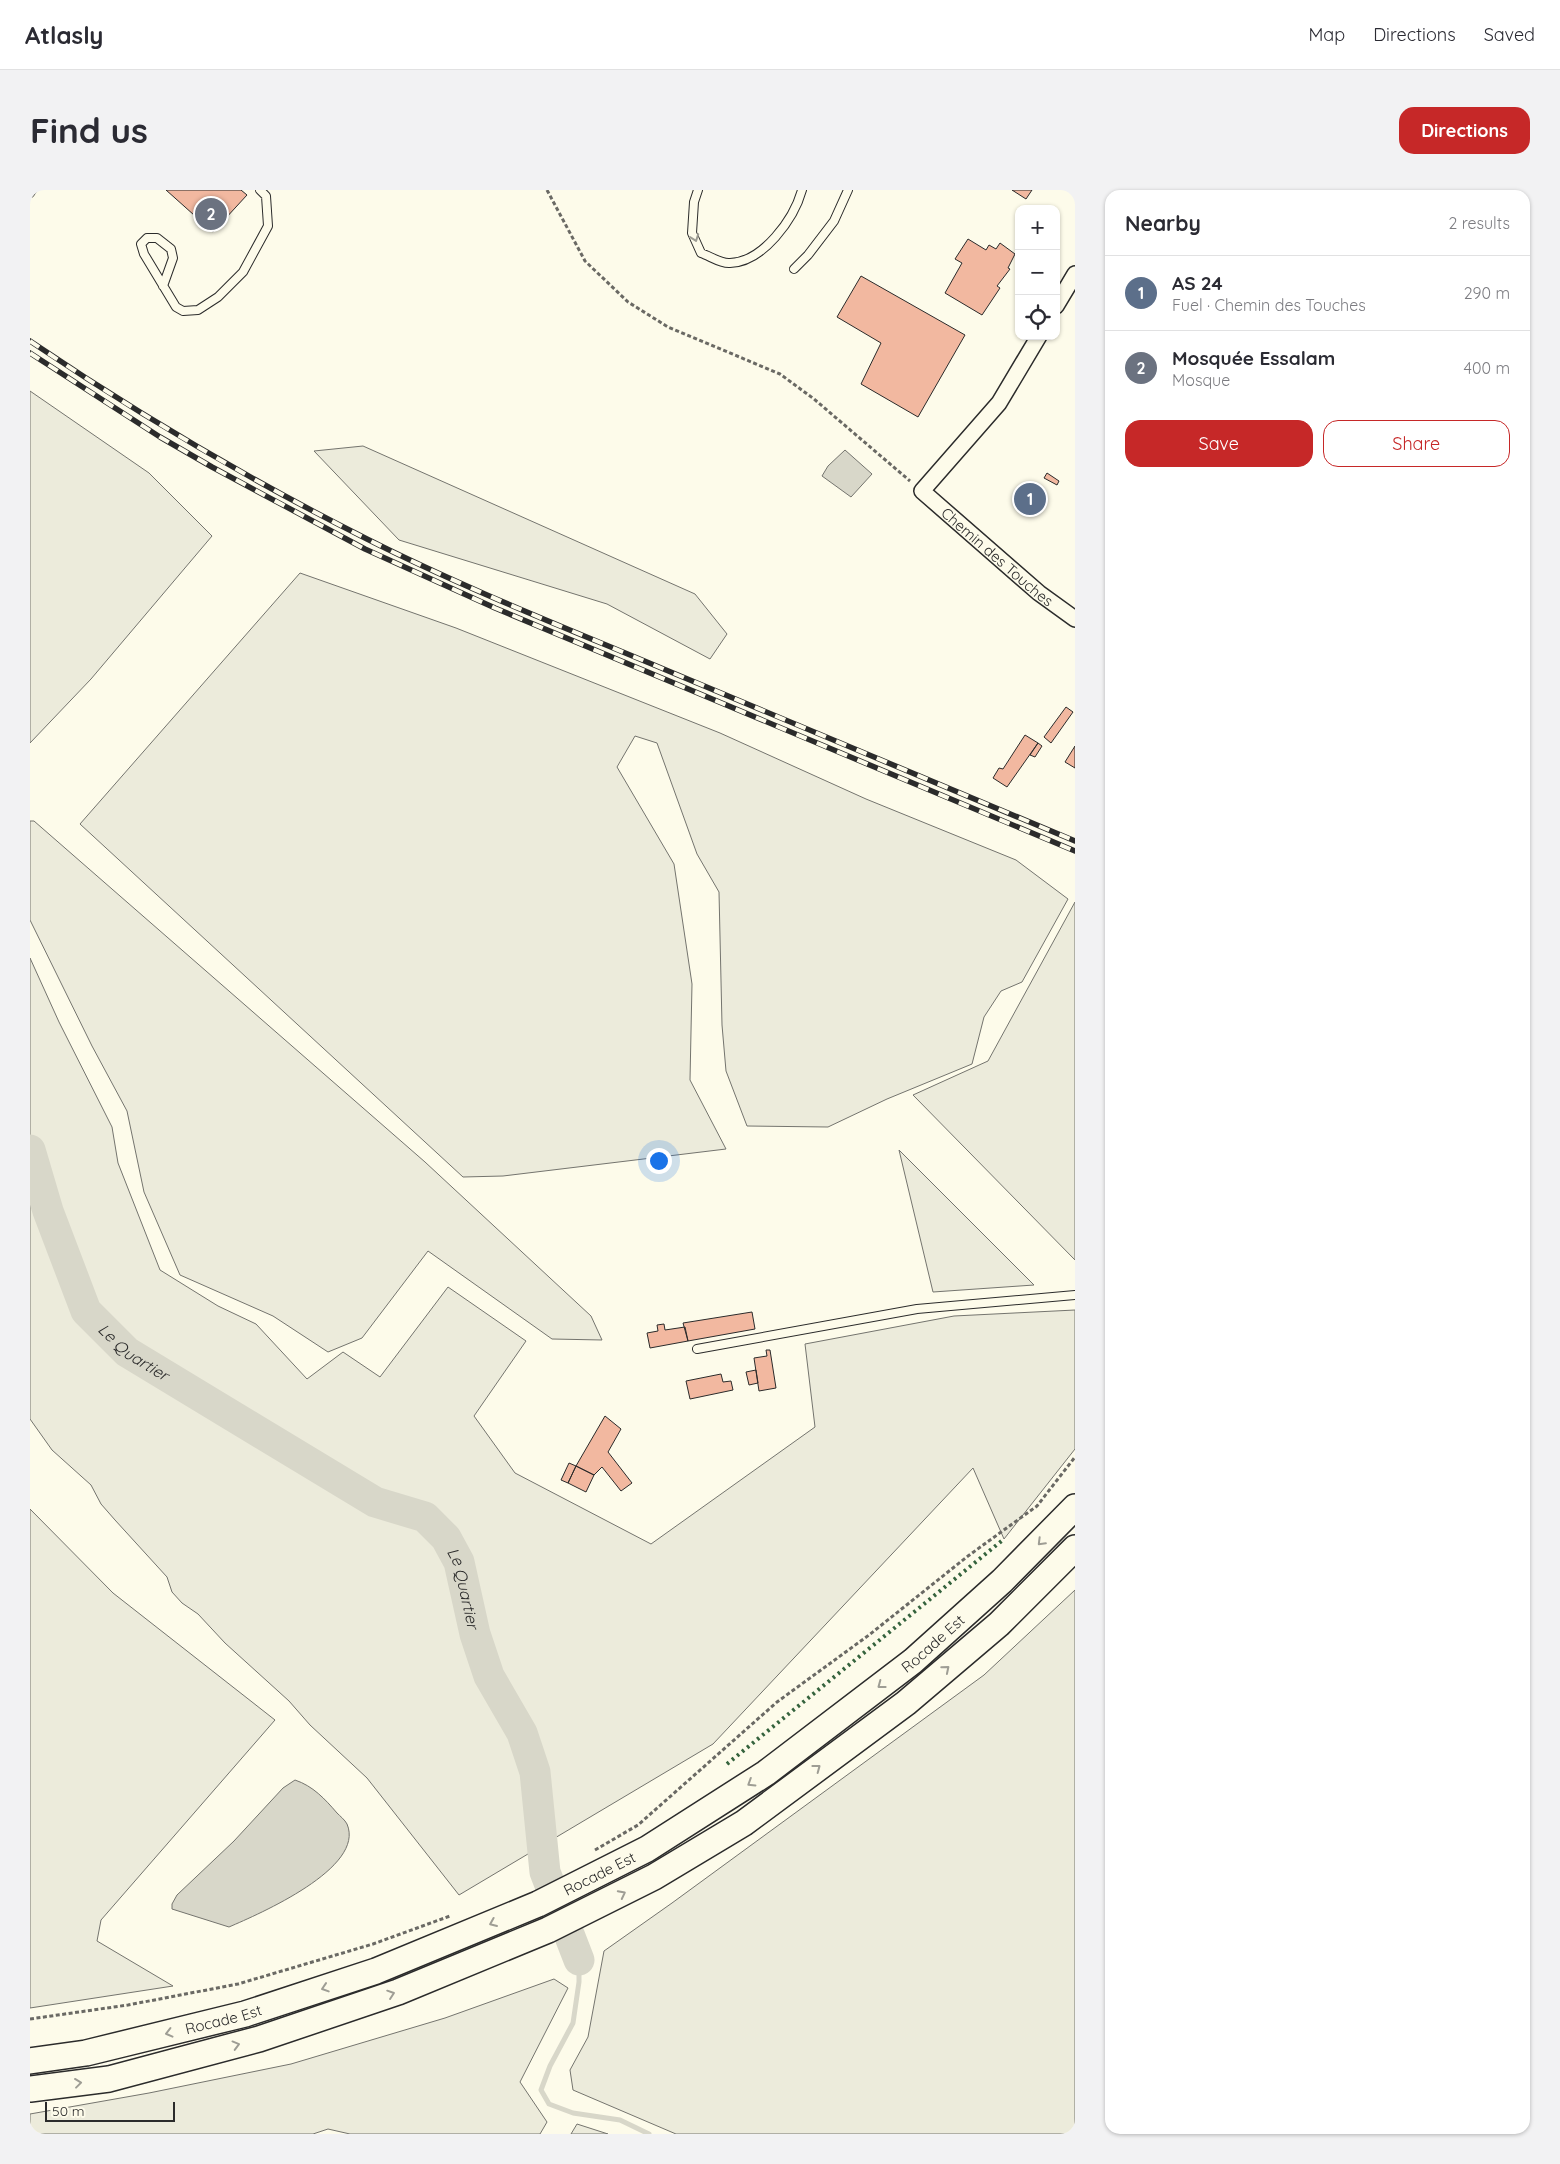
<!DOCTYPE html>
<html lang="en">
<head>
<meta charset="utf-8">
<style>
	body { margin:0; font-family:Quicksand,sans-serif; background:#f2f2f3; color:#2b2b33 }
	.controls { position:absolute; right:15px; top:15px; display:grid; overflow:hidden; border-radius:10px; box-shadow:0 1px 4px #0004 }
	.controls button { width:45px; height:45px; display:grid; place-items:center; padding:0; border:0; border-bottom:1px solid #e1e1e2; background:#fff; color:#2b2b33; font:25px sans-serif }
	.scale { position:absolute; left:15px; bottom:12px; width:130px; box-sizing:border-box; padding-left:5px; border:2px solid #2b2b2b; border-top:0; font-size:14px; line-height:18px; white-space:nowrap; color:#2b2b2b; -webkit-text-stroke:4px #fdfbea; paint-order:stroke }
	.you { position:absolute; left:628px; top:970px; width:18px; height:18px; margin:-12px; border:4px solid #fff; border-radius:50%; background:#1a73e8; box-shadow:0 0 0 8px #1a73e833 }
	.badge { display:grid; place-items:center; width:32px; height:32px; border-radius:50%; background:#c62828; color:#fff; font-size:16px; font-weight:700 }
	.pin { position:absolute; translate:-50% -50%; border:2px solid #fff; box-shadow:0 1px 5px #0006 }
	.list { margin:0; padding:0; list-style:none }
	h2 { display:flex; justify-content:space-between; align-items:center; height:65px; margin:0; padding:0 20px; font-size:21px }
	h2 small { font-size:16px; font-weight:400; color:#7c7c81 }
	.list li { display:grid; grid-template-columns:32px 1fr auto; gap:15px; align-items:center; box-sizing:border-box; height:75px; padding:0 20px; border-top:1px solid #e1e1e2 }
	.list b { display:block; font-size:19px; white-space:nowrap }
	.list p { margin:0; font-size:16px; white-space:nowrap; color:#7c7c81 }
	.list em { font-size:16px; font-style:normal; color:#7c7c81 }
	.actions { display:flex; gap:10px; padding:15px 20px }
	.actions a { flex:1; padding:11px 0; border:1px solid #c62828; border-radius:15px; text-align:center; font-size:18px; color:#c62828 }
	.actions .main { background:#c62828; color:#fff }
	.icon { flex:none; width:28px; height:28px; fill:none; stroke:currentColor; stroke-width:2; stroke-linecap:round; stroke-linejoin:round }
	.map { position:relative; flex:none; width:1045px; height:1944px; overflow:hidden; border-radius:15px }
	header { display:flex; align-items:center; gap:30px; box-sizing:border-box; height:70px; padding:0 25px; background:#fff; border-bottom:1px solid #e1e1e2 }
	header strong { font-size:24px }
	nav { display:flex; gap:28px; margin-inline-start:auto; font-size:18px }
	.intro { display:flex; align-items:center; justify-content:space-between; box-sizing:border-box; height:120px; padding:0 30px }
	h1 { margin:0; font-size:35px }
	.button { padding:12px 22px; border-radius:15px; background:#c62828; color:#fff; font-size:18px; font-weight:700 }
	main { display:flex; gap:30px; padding:0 30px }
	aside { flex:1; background:#fff; border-radius:15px; box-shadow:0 1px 4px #0004 }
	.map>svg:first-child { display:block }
</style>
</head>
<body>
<header>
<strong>Atlasly</strong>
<nav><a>Map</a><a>Directions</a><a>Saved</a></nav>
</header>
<div class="intro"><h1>Find us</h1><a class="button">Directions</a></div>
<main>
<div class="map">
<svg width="1045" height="1944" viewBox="0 0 1045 1944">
	<rect width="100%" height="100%" fill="#fdfbea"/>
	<path fill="#ecebdb" stroke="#74746e" d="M0,201l119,82 63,63 -121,143 -61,64z
		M333,256l332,148 32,40 -17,25 -103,-55 -208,-64 -85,-89z
		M270,383l156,55 264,105 146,66 150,61 52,39 -46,83 -21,9 -17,26 -12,47 -85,35 -59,28 -81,-1 -21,-55 -4,-46 -3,-133 -22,-38 -40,-111 -22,-7 -18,31 57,97 18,120 -2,96 36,69 -223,27 -40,1 -383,-353z
		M0,631h4l391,341 166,154 11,24 -50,-1 -124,-88 -66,87 -34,14 -55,-36 -93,-41 -36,-83 -17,-81 -35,-65 -62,-126z
		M1045,712v358l-162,-165 75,-34z
		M0,768l29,64 53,105 6,36 42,107 58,36 38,18 51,55 36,-27 37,25 68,-90 78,54 -52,75 41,57 136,71 164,-117 -10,-83 149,-28 121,-6v139l-71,90 -31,-71 -260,276 -254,151 -92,-117 -57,-53 -21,-24 -64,-58 -27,-29 -16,-11 -10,-11 -5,-15 -52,-57 -14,-16 -10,-19 -39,-35 -22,-31z
		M869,960l135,135 -101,7z
		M0,1319l83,84 162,127 -174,200 -4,21 76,45 -143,22z
		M1045,1400v544h-399l-103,-44 -3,-20 18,-33 16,-86 68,-48 312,-228z
		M524,1789l14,9 -48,94 27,40 -7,12h-190l-22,-5 -15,5h-283v-20l119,-21 142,-29 154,-46z
		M547,1934l31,10h-37z"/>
	<path fill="#d8d7c9" stroke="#74746e" d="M815,260l27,24 -21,23 -29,-21 6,-10z
		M265,1590c18,6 30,19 42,33 3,3 8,7 10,11 19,44 -88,90 -118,103l-57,-18v-5l5,-9 57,-54 49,-53z"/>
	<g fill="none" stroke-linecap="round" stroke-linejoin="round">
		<path stroke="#d8d7c9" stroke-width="5" d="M549,1770v22l-6,41 -23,43 -9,24 8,14 24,9 47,7 29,14"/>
		<path stroke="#d8d7c9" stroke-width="31" id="s1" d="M0,960l18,61 38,100 41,41 248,150 50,15 21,21 13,24 16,72 14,42 33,57 13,39 10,100 34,88"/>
	</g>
	<path fill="#f2b8a0" stroke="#2b2b2b" d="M136,0h75l6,5 -34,37z
		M982,0h20l-6,9z
		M938,49l18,11 3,-5 7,4 4,-6 15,11 -7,14 2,1 -13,17 3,2 -18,27 -37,-22 17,-30 -7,-4z
		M831,86l104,59 -47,82 -57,-33 20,-41 -44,-26z
		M1017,283l12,8 -2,4 -13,-7z
		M1036,517l7,5 -22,31 -7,-6z
		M995,545l13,8 -31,44 -14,-9 6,-10 4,1z
		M1008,553l4,3 -7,11 -5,-2z
		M1045,556v22l-10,-6z
		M722,1122l3,17 -67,12 -5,-18z
		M634,1134l1,6 20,-3 3,14 -38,7 -3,-15 11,-2 -1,-6z
		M736,1160h4l6,38 -17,3 -5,-33 13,-2z
		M726,1180l2,13 -9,2 -3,-13z
		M691,1184l2,8 8,-1 2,9 -43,9 -4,-18z
		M575,1226l16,13 -13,23 24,31 -11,8 -19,-24 -8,8 -18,-9z
		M539,1273l7,3 -8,17 -7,-3z
		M546,1276l18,9 -8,17 -18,-9z"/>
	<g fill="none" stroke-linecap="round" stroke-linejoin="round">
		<defs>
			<path id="lane" d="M668,0l-4,12 -2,31 9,20c9,3 20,11 29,10 33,-1 64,-44 72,-73
				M0,3l2,-3
				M764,79l14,-14 26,-34 14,-31
				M133,96l10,-28 -2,-9 -14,-11h-10l-6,6 3,10 32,53 7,4 15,-1 20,-13 25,-25 25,-46 -2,-30 -6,-6
				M667,1159l220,-40 158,-14"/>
			<g id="street">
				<path d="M1026,116l19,-32"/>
				<path id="s2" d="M1009,146l-40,67 -77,88 117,102 36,26"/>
			</g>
			<g id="primary">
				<path id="s3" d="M0,1871l56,-8 159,-39 131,-43 162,-67 109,-55 119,-76 147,-112 89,-80 73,-74"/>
				<path d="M0,1899l79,-10 150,-40 139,-47 150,-62 106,-53 90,-54 162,-120 93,-79 76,-76"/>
			</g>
		</defs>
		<use href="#lane" stroke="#2b2b2b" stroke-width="10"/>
		<use href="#street" stroke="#2b2b2b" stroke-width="18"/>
		<use href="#primary" stroke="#2b2b2b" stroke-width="28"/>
		<path stroke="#6a6964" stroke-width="3" stroke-dasharray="4 2.5" stroke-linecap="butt" d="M517,0l38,71 43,41 40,25 112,47 34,25 96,82
			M565,1660l43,-25 139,-123 92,-67 99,-79 69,-50 38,-49
			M0,1829l98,-14 110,-21 135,-40 77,-28"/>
		<use href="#lane" stroke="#fdfbea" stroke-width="8"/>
		<use href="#street" stroke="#fdfbea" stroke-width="15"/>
		<use href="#primary" stroke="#fdfbea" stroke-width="25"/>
		<defs>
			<path id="rail" d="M0,151c108,73 220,139 337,198 97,49 199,89 299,131 136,57 273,114 409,171
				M0,163l130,84 52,30 153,82 130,59 580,243"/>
		</defs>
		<use href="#rail" stroke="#2b2b2b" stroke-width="5.5"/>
		<use href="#rail" stroke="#fdfbea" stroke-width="4" stroke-dasharray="11" stroke-linecap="butt"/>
		<path stroke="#34623c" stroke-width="4" stroke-dasharray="2.5 4" stroke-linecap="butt" d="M697,1574l277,-225"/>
	</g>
	<defs><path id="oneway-chevron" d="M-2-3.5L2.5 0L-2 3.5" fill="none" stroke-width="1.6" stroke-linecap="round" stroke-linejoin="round" transform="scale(1.25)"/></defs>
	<g stroke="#9e9d94">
		<use href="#oneway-chevron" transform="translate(665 48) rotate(70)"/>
		<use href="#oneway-chevron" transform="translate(1011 1352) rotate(135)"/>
		<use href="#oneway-chevron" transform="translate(916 1479) rotate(-40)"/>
		<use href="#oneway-chevron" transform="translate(851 1495) rotate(143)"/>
		<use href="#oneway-chevron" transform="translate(787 1578) rotate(-37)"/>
		<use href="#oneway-chevron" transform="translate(721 1593) rotate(148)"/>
		<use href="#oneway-chevron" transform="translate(592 1704) rotate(-27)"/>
		<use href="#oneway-chevron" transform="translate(463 1733) rotate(157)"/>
		<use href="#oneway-chevron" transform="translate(295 1798) rotate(162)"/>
		<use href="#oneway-chevron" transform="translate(361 1804) rotate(-19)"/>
		<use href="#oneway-chevron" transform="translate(139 1843) rotate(166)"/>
		<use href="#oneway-chevron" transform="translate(206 1855) rotate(-15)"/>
		<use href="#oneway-chevron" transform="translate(48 1893) rotate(-7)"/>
	</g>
	<g text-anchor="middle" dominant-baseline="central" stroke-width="4" stroke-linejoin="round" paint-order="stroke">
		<g font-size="15" fill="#2b2b2b" stroke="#fdfbea">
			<text stroke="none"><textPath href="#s2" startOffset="295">Chemin des Touches</textPath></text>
			<text stroke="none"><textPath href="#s3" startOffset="1008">Rocade Est</textPath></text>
			<text stroke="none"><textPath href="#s3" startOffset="602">Rocade Est</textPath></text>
			<text stroke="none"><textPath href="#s3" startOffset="198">Rocade Est</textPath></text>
		</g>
		<g font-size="16" font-style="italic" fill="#2b2b2b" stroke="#fdfbea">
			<text stroke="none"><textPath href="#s1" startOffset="234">Le Quartier</textPath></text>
			<text stroke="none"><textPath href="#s1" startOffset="654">Le Quartier</textPath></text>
		</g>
	</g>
</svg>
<div class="controls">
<button>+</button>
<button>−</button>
<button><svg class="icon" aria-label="locate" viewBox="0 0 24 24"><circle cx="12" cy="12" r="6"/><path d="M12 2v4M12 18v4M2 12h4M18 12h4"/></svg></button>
</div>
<div class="scale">50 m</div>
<div class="you"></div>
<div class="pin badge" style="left:1000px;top:309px;background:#5c6f8a">1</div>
<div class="pin badge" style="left:181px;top:24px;background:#6b7280">2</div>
</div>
<aside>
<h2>Nearby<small>2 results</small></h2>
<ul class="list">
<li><span class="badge" style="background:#5c6f8a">1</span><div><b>AS 24</b><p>Fuel · Chemin des Touches</p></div><em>290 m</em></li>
<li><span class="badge" style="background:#6b7280">2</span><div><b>Mosquée Essalam</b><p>Mosque</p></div><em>400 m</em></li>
</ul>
<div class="actions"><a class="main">Save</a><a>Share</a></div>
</aside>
</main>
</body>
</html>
